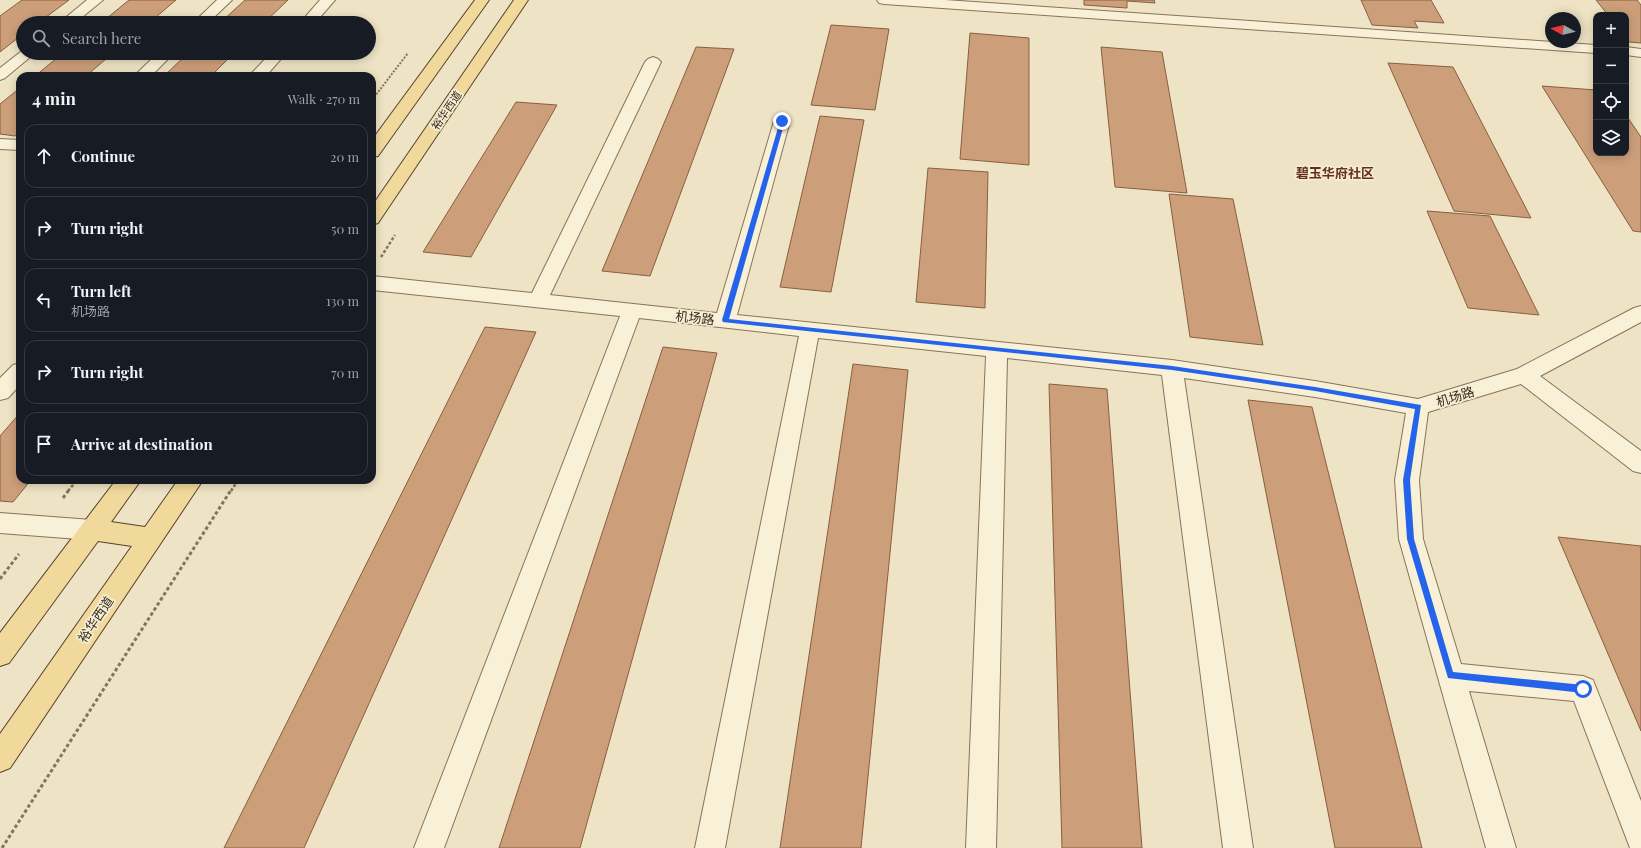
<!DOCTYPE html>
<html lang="en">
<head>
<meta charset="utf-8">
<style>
	body { margin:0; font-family:"Playfair Display","Noto Sans SC",serif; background:#242831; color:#f1f3f6 }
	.controls { position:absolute; right:12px; top:12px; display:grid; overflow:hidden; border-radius:8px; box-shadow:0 2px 10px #0003 }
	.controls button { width:36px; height:36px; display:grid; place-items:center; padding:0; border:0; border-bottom:1px solid #363941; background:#171b24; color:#f1f3f6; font:20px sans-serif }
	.compass { position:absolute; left:1545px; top:12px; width:36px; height:36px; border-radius:50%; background:#171b24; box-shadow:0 2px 10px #0003; rotate:278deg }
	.stop { position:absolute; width:12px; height:12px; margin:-9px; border:3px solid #2563eb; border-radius:50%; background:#fff }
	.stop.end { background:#2563eb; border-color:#fff; box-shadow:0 1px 4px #0008 }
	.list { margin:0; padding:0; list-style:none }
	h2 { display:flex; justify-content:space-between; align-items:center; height:52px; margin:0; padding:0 16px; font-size:17px }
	h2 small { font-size:13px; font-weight:400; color:#9ea1a6 }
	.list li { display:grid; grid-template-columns:26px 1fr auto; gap:12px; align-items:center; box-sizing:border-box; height:64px; margin:0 8px 8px; padding:0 8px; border:1px solid #363941; border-radius:12px }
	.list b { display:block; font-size:15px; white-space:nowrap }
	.list p { margin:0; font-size:13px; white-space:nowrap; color:#9ea1a6 }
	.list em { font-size:13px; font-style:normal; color:#9ea1a6 }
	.icon { flex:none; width:22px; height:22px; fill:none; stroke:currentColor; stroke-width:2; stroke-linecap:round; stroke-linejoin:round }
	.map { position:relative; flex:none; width:1641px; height:848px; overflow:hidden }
	.search { position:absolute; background:#171b24; box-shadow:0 2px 10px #0003; left:16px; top:16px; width:360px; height:44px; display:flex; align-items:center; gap:10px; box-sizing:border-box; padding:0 14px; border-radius:22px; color:#9ea1a6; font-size:15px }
	.panel { position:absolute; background:#171b24; box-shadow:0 2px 10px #0003; left:16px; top:72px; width:360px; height:412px; border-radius:12px }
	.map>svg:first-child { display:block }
</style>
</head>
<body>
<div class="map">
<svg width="1641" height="848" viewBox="0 0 1641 848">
	<rect width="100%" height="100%" fill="#eee3c4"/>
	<path fill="#cc9f7a" stroke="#875f40" d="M22,0h47l-31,23h-15v11l-23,18v-36z
		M129,0h47l-27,23h-48z
		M245,0h43l-24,23h-44z
		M1084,0h70l1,3 -28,-2v7l-43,-3z
		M1361,0h70l13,23 -30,-2 4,7 -46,-3z
		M1596,0h41l4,5v38l-12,-1 -3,-3v-24h-18z
		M831,25l58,4 -14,81 -64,-5z
		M970,33l59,5v127l-69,-6z
		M696,47l38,2 -84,227 -48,-5z
		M1101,47l61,5 25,141 -72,-6z
		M63,53h50l-27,23h-51z
		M188,53h46l-23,23h-47z
		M1388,63l65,4 78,151 -77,-7z
		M1542,86l54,4v63h30v-38l15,22v95l-8,-1z
		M20,88v44l-5,4 -15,-2v-30z
		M516,102l41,3 -86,152 -48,-5z
		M820,116l44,4 -33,172 -51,-5z
		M928,168l60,4 -3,136 -69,-6z
		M1169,194l64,5 30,146 -73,-8z
		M1427,211l63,5 49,99 -71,-7z
		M485,327l51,5 -232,516h-80z
		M663,347l54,6 -137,495h-81z
		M853,364l55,6 -47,478h-81z
		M1049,384l58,5 35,459h-80z
		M1248,400l64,7 110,441h-87z
		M20,413v67h11l-18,22 -13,-1v-65z
		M1558,537l83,9v185z"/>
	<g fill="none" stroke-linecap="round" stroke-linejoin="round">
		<defs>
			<path id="minor" d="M87,0h16l-28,23h-16z
				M217,0h15l-24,23h-15z
				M320,0h15l-20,23h-15z
				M877,0h68l651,45v8l-712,-49 -5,-1z
				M1626,47l15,2v8l-15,-2z
				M23,50v3h12l-30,25 -5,2v-12z
				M158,53h16l-23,23h-17z
				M271,53h15l-20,23h-17z
				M653,57l5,2 3,3 -111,233 167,18 57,-192 2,-3 6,-2 6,2 2,3 -53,194 435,45 143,21 103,18 99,-30 117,-61 7,-2v16l-101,54 101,75v22l-8,-2 -112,-87 -93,28 -9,68 4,59 38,125 122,12 10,4 48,121v47h-11l-56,-147 -105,-10 47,157h-30l-87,-309 -4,-59 11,-67 -91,-16 -131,-19 69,470h-30l-61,-473 -155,-17 -11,490h-30l20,-492 -168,-18 -93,510h-30l104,-512 -160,-18 -195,530h-30l206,-532 -248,-26v-14l160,17 113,-231 3,-3z
				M0,139l20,1v10l-20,-1z
				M20,363v22l-12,13 -8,2v-22l13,-13z
				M0,513l92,7 8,3 4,7 -4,7 -8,3 -92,-7z"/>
			<path id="major" d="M475,0h14l-111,156 -6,1v-17z
				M514,0h14l-150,223 -6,2v-19z
				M116,480h25l-30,42 34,5 33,-47h25l-193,288 -10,4v-38l132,-188 -34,-5 -89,122 -9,3v-33z"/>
		</defs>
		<use href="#minor" stroke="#88745a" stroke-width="2"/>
		<use href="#major" stroke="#56422f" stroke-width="2"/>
		<path stroke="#88745a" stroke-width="2" stroke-dasharray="2 1.5" stroke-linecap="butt" d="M372,100l36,-47"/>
		<path stroke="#88745a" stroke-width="2.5" stroke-dasharray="3 2" stroke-linecap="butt" d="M381,257l14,-22
			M68,491l9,-11
			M231,491l7,-11"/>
		<path stroke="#88745a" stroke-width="3" stroke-dasharray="3.5 2.5" stroke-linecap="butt" d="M63,498l6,-8
			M0,579l19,-25
			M2,848l229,-358"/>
		<use href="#minor" fill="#f8f0d7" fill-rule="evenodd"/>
		<use href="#major" fill="#f1d99c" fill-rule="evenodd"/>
	</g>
	<path fill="#2563eb" d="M782,119l3,2 -56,198 443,47 143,21 106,18 -11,75 4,59 39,133 130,13 4,4 -1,3 -3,1 -135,-15 -41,-139 -4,-59 12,-71 -100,-18 -143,-21 -449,-48 -1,-2 58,-199z"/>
	<g text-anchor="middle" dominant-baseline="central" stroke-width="3.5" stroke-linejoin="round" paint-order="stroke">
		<g font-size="11" fill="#382c1e" stroke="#f5edd3">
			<text transform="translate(446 110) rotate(-56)">裕华西道</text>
		</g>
		<g font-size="13" font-weight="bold" fill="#652f1e" stroke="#f5edd3">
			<text x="1335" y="172">碧玉华府社区</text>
		</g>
		<g font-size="13" fill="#382c1e" stroke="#f5edd3">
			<text transform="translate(695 317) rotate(6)">机场路</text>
			<text transform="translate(1455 396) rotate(-17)">机场路</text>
			<text transform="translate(95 619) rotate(-56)">裕华西道</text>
		</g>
	</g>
</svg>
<div class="controls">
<button>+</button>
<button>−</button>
<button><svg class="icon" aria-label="locate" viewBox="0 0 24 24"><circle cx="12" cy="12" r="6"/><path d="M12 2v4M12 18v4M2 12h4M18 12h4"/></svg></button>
<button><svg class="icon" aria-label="layers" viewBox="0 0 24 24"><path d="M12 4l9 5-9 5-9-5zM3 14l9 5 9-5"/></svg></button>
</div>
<svg class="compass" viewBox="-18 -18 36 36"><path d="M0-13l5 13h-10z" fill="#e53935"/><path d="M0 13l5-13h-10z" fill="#9ea1a6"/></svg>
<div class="stop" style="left:1583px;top:689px"></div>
<div class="stop end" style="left:782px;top:121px"></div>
<div class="search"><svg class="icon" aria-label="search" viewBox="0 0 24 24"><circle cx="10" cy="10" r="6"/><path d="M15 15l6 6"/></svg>Search here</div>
<section class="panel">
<h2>4 min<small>Walk · 270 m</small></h2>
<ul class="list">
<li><svg class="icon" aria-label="ahead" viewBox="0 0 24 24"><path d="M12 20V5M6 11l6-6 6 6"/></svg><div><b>Continue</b></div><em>20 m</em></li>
<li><svg class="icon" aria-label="right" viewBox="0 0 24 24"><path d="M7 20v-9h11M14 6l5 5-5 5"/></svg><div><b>Turn right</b></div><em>50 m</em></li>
<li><svg class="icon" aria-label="left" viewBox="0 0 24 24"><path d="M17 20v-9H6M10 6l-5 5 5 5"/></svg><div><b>Turn left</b><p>机场路</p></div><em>130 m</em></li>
<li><svg class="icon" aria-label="right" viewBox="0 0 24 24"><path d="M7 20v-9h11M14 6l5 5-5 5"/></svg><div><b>Turn right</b></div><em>70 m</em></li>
<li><svg class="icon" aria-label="arrive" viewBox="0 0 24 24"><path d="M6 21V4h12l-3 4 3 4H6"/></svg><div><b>Arrive at destination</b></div></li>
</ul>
</section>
</div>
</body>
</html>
